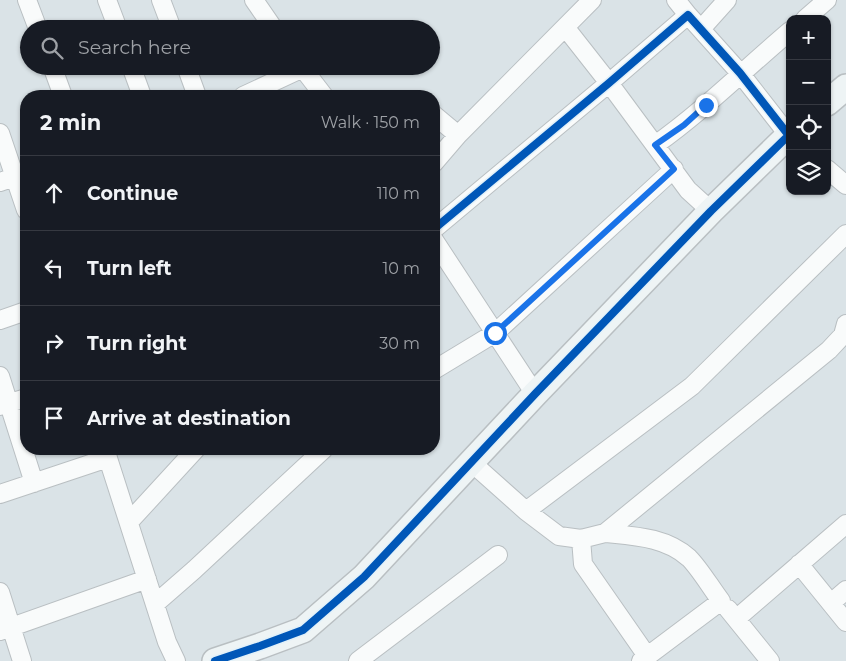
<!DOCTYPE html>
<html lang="en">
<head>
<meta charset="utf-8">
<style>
	body { margin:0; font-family:Montserrat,sans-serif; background:#242831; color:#f1f3f6 }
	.controls { position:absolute; right:15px; top:15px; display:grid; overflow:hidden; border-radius:10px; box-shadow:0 1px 4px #0004 }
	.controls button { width:45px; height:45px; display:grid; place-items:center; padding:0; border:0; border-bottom:1px solid #363941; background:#171b24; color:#f1f3f6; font:25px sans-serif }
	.stop { position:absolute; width:15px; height:15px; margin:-11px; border:4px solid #1a73e8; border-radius:50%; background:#fff }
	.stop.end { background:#1a73e8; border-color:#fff; box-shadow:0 1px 5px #0008 }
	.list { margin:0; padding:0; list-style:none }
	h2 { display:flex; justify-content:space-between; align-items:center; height:65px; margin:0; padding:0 20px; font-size:21px }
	h2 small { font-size:16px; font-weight:400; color:#9ea1a6 }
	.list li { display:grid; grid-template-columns:32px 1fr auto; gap:15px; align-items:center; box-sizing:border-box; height:75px; padding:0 20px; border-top:1px solid #363941 }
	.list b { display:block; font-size:19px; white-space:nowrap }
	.list em { font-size:16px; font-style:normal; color:#9ea1a6 }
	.icon { flex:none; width:28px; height:28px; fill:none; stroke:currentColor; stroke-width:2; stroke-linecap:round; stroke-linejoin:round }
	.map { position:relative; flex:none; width:846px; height:661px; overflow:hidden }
	.search { position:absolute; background:#171b24; box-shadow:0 1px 4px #0004; left:20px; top:20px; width:420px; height:55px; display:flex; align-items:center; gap:12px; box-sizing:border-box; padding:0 18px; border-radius:28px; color:#9ea1a6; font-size:19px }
	.panel { position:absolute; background:#171b24; box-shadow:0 1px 4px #0004; left:20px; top:90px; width:420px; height:365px; border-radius:20px }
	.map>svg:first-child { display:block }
</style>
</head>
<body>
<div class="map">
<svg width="846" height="661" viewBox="0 0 846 661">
	<rect width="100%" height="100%" fill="#dae3e7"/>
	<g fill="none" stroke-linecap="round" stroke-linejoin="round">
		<defs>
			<path id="street" d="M27,0l11,29
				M107,0l11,29
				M161,0l11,29
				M254,0l20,29
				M676,0l12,15
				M805,19l22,-19
				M565,27l44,56 79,107 23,21
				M701,29l26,-29
				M52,66l11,30
				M131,66l11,30
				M186,66l11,30
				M301,66l23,30
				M243,96l60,-28
				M434,115l24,20
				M0,133l26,77
				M655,145c48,-34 90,-76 135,-114
				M434,163l24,-28 134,-135
				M827,169l19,16
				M0,182l26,-9
				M434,229l175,-146 79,-68 52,58 50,64
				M434,240l101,154
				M0,320l26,-9
				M434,370l61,-37 179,-164
				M0,376l34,107
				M0,406l26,-8
				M105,449l62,193 9,19
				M471,462l55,49 33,25 22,3 24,-6 224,-183 14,-15 3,-11
				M0,494l108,-36
				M526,511l166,-125 154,-152
				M129,522l67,-73
				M605,533c29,3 61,4 84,25 11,11 22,30 32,43l-80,60
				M581,539l2,25 64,92
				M799,564l47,58
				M0,592l22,69
				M831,603l15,-13
				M155,604l39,-34 130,-121
				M728,609l42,52
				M736,619l110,-95
				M0,631l147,-52
				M358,661l140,-106"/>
			<path id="secondary" d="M827,103l19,-16
				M215,661l45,-15 43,-16 61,-53 171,-183 176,-183 79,-77"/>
		</defs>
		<use href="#street" stroke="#b9bfc2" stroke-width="20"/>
		<use href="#secondary" stroke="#b9bfc2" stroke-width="28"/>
		<use href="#street" stroke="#f9fbfb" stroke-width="18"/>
		<use href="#secondary" stroke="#eef4f5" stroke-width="25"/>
		<defs>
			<path id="cycleway" d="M434,229l175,-146 79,-68 52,58 50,64
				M215,661l45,-15 43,-16 61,-53 171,-183 176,-183 79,-77"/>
		</defs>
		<use href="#cycleway" stroke="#e2f1f9" stroke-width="11"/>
		<use href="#cycleway" stroke="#0057b8" stroke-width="8"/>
	</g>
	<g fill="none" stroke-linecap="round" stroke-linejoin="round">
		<path stroke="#1a73e8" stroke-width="6" d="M495,333l179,-164 -19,-24 29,-20 22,-20"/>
	</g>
</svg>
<div class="controls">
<button>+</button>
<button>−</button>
<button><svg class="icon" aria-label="locate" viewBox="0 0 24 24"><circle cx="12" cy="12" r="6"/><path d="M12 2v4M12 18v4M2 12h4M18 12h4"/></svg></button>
<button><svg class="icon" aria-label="layers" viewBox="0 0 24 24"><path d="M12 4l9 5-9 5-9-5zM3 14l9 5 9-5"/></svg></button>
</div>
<div class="stop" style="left:495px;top:333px"></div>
<div class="stop end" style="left:706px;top:105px"></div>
<div class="search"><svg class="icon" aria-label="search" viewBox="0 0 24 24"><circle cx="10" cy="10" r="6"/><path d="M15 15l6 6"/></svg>Search here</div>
<section class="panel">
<h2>2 min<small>Walk · 150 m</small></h2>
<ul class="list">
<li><svg class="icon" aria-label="ahead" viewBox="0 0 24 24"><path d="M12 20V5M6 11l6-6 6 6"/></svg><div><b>Continue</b></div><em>110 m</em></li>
<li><svg class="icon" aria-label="left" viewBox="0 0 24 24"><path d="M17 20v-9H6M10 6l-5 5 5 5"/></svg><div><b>Turn left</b></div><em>10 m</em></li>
<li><svg class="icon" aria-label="right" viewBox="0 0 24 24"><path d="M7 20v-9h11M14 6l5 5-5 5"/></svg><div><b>Turn right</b></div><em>30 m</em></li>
<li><svg class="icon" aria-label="arrive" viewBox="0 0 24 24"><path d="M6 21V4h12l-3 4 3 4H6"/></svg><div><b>Arrive at destination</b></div></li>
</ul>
</section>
</div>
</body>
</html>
